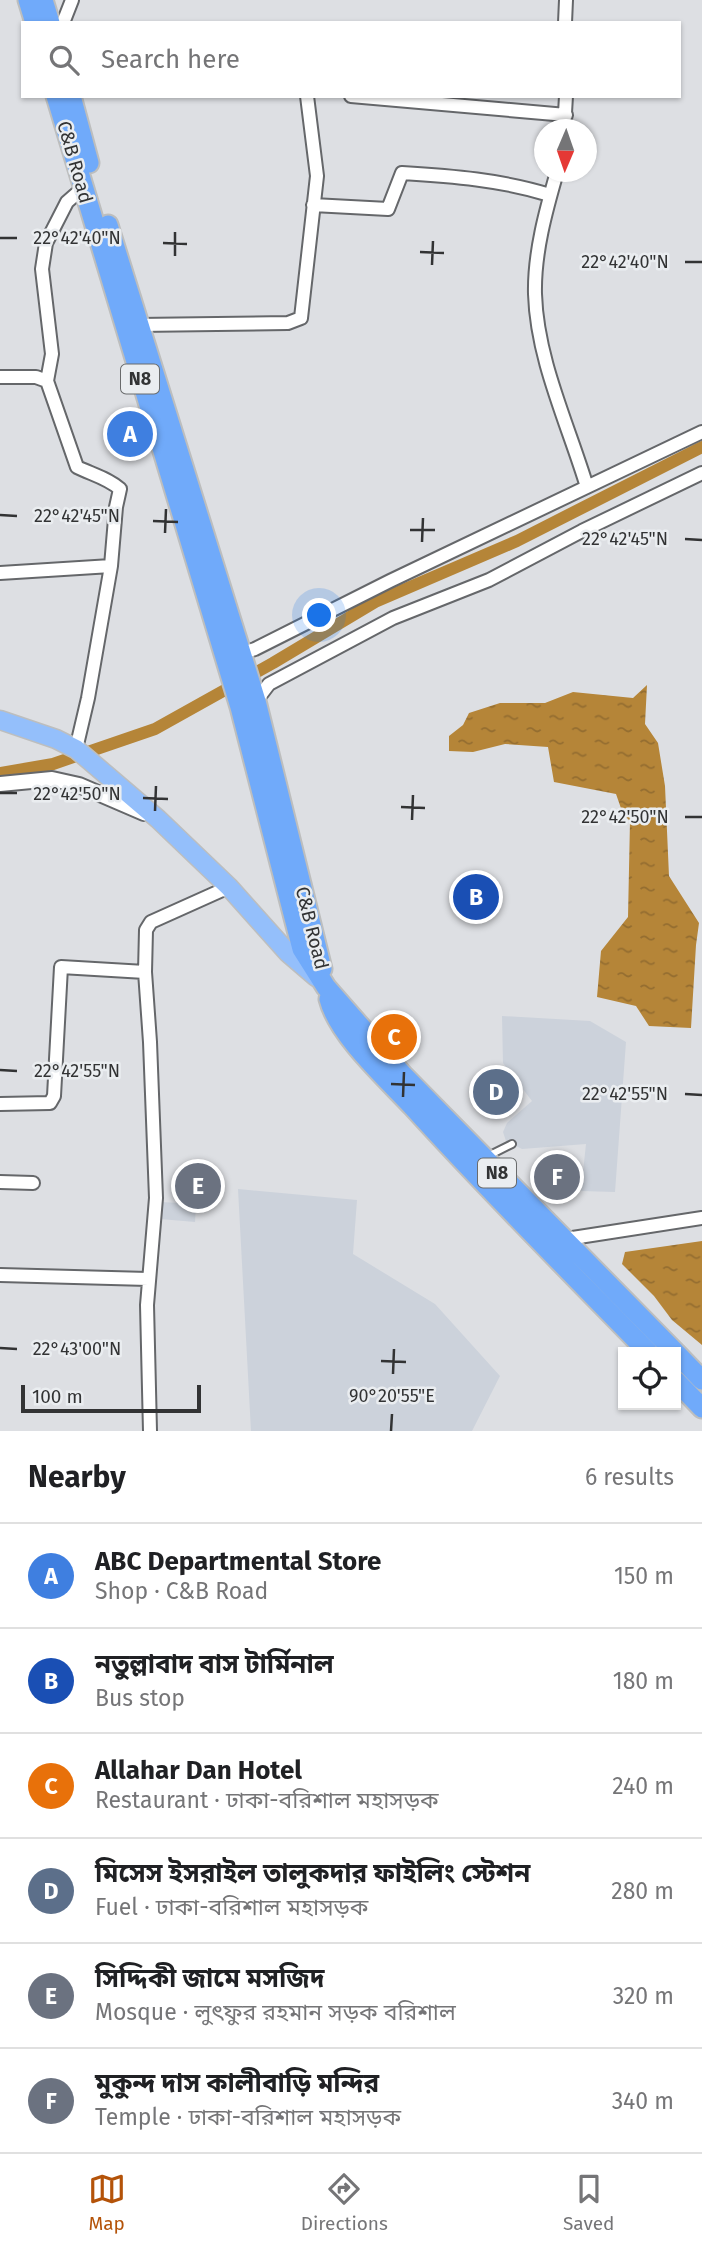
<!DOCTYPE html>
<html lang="en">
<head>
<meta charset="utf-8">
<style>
	body { margin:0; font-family:"Fira Sans","Noto Sans Bengali",sans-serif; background:#f2f2f2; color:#202124 }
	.controls { position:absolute; right:21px; bottom:21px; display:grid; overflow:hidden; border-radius:0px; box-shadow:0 2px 5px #0004 }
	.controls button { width:63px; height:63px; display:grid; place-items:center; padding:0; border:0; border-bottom:2px solid #e0e0e0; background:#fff; color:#202124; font:35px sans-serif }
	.compass { position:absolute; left:534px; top:119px; width:63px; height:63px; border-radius:50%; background:#fff; box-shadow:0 2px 5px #0004; rotate:182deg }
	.scale { position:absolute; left:21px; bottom:18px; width:180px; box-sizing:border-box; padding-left:7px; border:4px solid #323334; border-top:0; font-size:19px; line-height:24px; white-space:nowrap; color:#323334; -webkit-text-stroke:5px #eaedf0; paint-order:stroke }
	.you { position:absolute; left:320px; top:616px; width:24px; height:24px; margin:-18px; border:5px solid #fff; border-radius:50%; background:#1a73e8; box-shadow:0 0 0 10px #1a73e833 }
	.badge { display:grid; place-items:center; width:46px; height:46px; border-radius:50%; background:#b45309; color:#fff; font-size:23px; font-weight:700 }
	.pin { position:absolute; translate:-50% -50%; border:4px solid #fff; box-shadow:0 2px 7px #0006 }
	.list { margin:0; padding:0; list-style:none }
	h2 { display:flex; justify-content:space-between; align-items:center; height:91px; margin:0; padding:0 28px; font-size:30px }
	h2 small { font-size:23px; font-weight:400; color:#757577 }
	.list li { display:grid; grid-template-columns:46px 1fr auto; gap:21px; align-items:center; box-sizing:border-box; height:105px; padding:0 28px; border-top:2px solid #e0e0e0 }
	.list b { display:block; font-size:26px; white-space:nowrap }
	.list p { margin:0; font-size:23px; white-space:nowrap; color:#757577 }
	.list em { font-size:23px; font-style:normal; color:#757577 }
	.icon { flex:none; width:38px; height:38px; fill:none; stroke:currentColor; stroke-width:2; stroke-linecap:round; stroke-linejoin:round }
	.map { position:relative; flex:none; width:702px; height:1431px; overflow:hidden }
	.search { position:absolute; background:#fff; box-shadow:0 2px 5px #0004; left:21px; right:21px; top:21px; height:77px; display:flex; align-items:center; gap:18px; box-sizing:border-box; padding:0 24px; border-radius:0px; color:#757577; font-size:26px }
	.sheet { height:721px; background:#fff }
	nav { display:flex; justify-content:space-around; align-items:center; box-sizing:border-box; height:98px; border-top:2px solid #e0e0e0; background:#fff; font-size:19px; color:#757577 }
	nav a { display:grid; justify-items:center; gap:4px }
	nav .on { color:#b45309 }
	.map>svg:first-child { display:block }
</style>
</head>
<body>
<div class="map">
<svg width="702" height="1431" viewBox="0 0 702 1431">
	<defs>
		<pattern id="water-ripples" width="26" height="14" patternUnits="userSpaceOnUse" patternTransform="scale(1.75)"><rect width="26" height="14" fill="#b58538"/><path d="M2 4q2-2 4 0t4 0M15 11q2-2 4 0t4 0" fill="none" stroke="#946d30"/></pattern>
	</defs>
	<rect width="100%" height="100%" fill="#dddfe3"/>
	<path fill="#ccd2db" d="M502,1016l88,5 36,21 -11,150 -34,-1 5,-47 -64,5 -16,-8 -3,-9 4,-9 25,-22 -29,-38z
		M238,1189l119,11 -4,54 82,50 65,72 -28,55h-221z
		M161,1202l35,2 -1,18 -35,-3z"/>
	<path fill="url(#water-ripples)" d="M647,685l-2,39 13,19 7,43 4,90 30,47 -3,22 -5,83 -42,-2 -13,-20 -39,-9 4,-46 27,-34 2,-96 -7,-7 -7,-20 -62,-12 -6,-35 -43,-3 -32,8 -24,-1v-15l14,-11 6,-12 31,-10h45l28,-11 60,6z
		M702,1241v104l-30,-25 -18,-24 -32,-32 3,-12z"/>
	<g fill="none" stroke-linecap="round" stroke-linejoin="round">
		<path stroke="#b58538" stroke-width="12" d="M0,773l53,-9 102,-35 118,-66 102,-61 142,-61 185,-94"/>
		<defs>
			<path id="service" d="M488,1156l24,-12"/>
			<path id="minor" d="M63,23l9,-23
				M565,23l1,-23
				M351,96l215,19
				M564,130l2,-34
				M557,172c-11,38 -23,81 -22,122 2,66 33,130 52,193
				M313,205l75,4 14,-36c50,3 100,7 148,22
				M138,325l150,-2 13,-5 16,-142 -10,-80
				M0,377h36l11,4 30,86c14,7 31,11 43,22l-4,18 -5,59 -23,132 -12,51
				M47,381l5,-27 -10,-85 4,-26 21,-41 16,-14
				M0,573l111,-7
				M240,654l15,-5 135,-68 312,-149
				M256,701l13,-17 124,-66 96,-38 93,-49 120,-58
				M0,1104l50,-1 4,-7 7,-129 84,5
				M0,1182l33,1
				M566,1239l136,-21
				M0,1275l148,4
				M150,1431l-3,-126 9,-107 -6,-156 -5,-70 1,-42 5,-8 78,-35"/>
			<path id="tertiary" d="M0,784l52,-5 27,6 65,28"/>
			<path id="primary" d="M0,720l56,19 20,10 82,70 71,68 59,66 28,24"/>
			<path id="trunk" d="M28,0l7,23
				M43,0l7,23
				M56,96l184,611 62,242 24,38 77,88 272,277
				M71,96l18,67
				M108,225l148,476 66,268
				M329,999c9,36 58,80 84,108 76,84 156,164 235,245
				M676,1353l26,27
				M676,1381l26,27"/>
		</defs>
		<use href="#service" stroke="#65676a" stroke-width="10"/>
		<use href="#minor" stroke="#65676a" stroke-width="16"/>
		<use href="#tertiary" stroke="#65676a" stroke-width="18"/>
		<use href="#primary" stroke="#bdbebe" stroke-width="21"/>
		<use href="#trunk" stroke="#bdbebe" stroke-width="23"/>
		<use href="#service" stroke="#fff" stroke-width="6"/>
		<use href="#minor" stroke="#fff" stroke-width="12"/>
		<use href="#tertiary" stroke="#fff" stroke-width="14"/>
		<use href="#primary" stroke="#94bffb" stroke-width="18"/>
		<use href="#trunk" stroke="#70aafa" stroke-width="19"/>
	</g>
	<path fill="none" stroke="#323334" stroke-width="2.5" d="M0,238h17M163,243l24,1M420,252l24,1M175,256v-24M685,262h17M432,265l1,-24M0,515l17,1M153,521l25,1M410,530h25M165,533l1,-24M685,539l17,1M422,542l1,-24M0,793h17M143,798l25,1M401,807l24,1M155,811l1,-25M685,817h17M412,820l1,-25M0,1070l17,1M391,1084l24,1M685,1094l17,1M403,1097l1,-25M0,1348l17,1M381,1361l25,1M393,1374l1,-25M391,1431l1,-17"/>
	<g text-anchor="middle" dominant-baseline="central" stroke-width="5" stroke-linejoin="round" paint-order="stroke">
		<g fill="#eaedf0" stroke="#696b6c" stroke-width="2">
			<rect x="121" y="364.5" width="38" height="29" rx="5"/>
			<rect x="478" y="1158.5" width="38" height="29" rx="5"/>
		</g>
		<g font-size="18" font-weight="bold" fill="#323334">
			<text x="140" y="379">N8</text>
			<text x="497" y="1173">N8</text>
		</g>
		<g font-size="19" fill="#323334" stroke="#eaedf0">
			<text transform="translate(75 162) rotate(74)">C&amp;B Road</text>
			<text transform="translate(312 928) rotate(76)">C&amp;B Road</text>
		</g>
	</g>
	<g font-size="18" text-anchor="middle" fill="#323334" stroke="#eaedf0" stroke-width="5" stroke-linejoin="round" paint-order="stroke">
		<text x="77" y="244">22°42'40"N</text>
		<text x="625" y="268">22°42'40"N</text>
		<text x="77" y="522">22°42'45"N</text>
		<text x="625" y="545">22°42'45"N</text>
		<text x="77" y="800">22°42'50"N</text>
		<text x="625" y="823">22°42'50"N</text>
		<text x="77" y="1077">22°42'55"N</text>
		<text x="625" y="1100">22°42'55"N</text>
		<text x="77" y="1355">22°43'00"N</text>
		<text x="392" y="1402">90°20'55"E</text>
	</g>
</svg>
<div class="controls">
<button><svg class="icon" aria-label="locate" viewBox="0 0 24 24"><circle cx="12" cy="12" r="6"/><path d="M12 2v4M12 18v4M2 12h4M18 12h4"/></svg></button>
</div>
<svg class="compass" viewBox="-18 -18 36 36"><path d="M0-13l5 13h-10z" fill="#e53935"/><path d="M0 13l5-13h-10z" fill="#757577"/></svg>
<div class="scale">100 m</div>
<div class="you"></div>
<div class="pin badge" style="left:130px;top:434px;background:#3f7fe0">A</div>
<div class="pin badge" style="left:476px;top:897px;background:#1a4fb4">B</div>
<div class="pin badge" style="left:394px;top:1037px;background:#e8710a">C</div>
<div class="pin badge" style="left:496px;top:1092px;background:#5c6f8a">D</div>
<div class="pin badge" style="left:198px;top:1186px;background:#6b7280">E</div>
<div class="pin badge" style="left:557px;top:1177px;background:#6b7280">F</div>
<div class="search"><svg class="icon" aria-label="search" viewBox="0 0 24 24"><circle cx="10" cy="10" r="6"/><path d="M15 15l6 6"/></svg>Search here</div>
</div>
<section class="sheet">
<h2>Nearby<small>6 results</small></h2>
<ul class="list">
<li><span class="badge" style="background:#3f7fe0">A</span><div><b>ABC Departmental Store</b><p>Shop · C&amp;B Road</p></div><em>150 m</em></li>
<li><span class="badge" style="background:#1a4fb4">B</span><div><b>নতুল্লাবাদ বাস টার্মিনাল</b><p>Bus stop</p></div><em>180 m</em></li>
<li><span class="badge" style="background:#e8710a">C</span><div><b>Allahar Dan Hotel</b><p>Restaurant · ঢাকা-বরিশাল মহাসড়ক</p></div><em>240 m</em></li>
<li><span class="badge" style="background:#5c6f8a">D</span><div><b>মিসেস ইসরাইল তালুকদার ফাইলিং স্টেশন</b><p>Fuel · ঢাকা-বরিশাল মহাসড়ক</p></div><em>280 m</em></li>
<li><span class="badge" style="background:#6b7280">E</span><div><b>সিদ্দিকী জামে মসজিদ</b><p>Mosque · লুৎফুর রহমান সড়ক বরিশাল</p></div><em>320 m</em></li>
<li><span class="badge" style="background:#6b7280">F</span><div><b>মুকুন্দ দাস কালীবাড়ি মন্দির</b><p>Temple · ঢাকা-বরিশাল মহাসড়ক</p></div><em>340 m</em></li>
</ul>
</section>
<nav>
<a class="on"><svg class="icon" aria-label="map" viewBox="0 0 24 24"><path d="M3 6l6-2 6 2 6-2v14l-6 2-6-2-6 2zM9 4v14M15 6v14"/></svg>Map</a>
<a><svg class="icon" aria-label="directions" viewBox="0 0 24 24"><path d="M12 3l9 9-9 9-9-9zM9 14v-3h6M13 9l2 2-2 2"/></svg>Directions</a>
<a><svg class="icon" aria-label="saved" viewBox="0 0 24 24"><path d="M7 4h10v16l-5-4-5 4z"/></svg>Saved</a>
</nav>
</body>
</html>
